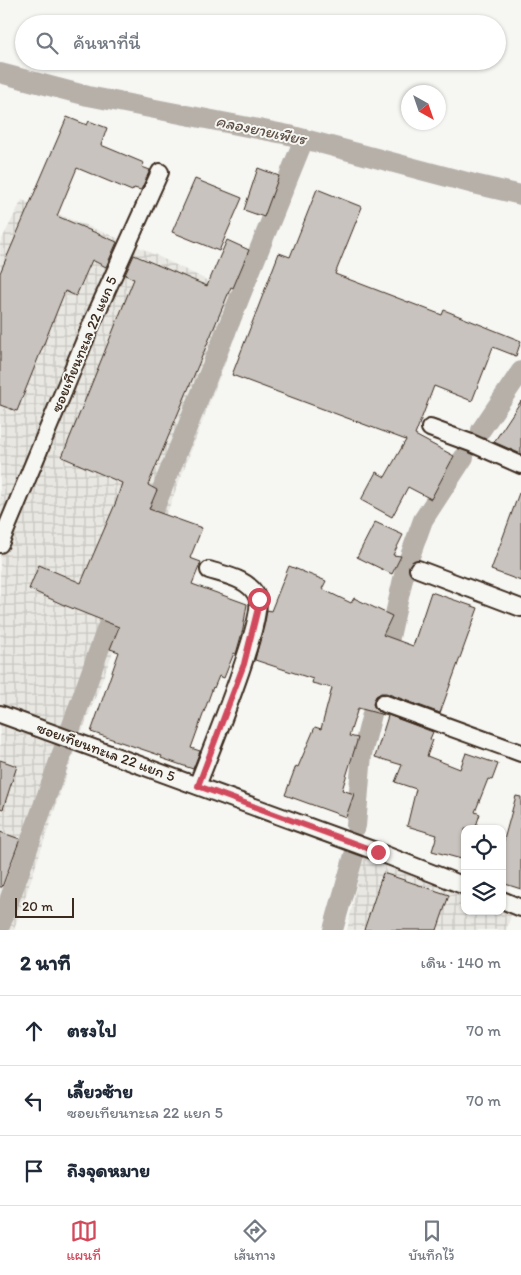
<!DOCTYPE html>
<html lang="th">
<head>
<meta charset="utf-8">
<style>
	body { margin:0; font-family:Itim,"Playpen Sans Thai",sans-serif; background:#f6f6f7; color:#1f2937 }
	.controls { position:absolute; right:15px; bottom:15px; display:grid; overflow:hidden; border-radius:10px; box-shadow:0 1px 4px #0004 }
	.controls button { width:45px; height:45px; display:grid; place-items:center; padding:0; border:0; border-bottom:1px solid #e0e1e3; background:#fff; color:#1f2937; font:25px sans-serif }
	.compass { position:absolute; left:401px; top:85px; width:45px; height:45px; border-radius:50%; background:#fff; box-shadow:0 1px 4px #0004; rotate:140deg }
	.scale { position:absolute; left:15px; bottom:12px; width:59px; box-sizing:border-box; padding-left:5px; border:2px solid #3b2a1e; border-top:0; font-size:14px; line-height:18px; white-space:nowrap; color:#3b2a1e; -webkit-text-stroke:4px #f6f6f2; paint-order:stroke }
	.stop { position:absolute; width:15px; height:15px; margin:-11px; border:4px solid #d1495b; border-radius:50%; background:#fff }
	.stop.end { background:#d1495b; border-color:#fff; box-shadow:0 1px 5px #0008 }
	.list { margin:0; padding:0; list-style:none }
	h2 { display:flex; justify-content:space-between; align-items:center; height:65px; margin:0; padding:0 20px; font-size:21px }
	h2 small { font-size:16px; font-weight:400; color:#747a83 }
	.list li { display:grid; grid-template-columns:32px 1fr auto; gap:15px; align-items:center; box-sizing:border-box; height:70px; padding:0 20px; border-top:1px solid #e0e1e3 }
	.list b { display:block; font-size:19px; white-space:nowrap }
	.list p { margin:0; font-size:16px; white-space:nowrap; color:#747a83 }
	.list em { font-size:16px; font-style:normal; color:#747a83 }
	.icon { flex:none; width:28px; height:28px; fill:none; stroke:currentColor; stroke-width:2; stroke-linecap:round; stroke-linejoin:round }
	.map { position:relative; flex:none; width:521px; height:930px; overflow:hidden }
	.search { position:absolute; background:#fff; box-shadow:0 1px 4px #0004; left:15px; right:15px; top:15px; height:55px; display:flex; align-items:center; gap:12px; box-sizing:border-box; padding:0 18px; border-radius:28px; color:#747a83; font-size:19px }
	.sheet { height:275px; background:#fff }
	nav { display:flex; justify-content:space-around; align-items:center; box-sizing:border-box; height:70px; border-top:1px solid #e0e1e3; background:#fff; font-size:14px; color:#747a83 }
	nav a { display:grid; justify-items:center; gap:2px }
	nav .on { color:#d1495b }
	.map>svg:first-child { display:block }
</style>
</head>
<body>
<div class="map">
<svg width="521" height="930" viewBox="0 0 521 930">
	<defs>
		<pattern id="industrial-grid" width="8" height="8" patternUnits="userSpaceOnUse" patternTransform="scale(1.25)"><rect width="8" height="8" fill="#e8e7e2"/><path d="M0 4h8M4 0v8" fill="none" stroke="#c8c6c1"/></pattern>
	</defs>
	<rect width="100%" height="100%" fill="#f6f6f2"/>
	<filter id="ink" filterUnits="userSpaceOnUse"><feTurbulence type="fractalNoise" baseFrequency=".02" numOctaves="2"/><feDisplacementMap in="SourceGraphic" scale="10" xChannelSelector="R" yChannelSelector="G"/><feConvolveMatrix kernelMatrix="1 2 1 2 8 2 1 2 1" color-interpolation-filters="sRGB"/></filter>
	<g filter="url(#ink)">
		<path fill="url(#industrial-grid)" d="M22,200l113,45 114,56 -176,454 -59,175h-14v-687z
			M363,857l102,39v15h37v-1l10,3 -6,17h-159z"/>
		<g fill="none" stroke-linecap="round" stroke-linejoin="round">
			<path stroke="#b6b0a9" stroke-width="20" d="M0,73l88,23 201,39 185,49 47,11
				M481,430l40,-59
				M143,536l161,-397
				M356,826l6,-72 17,-68 26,-116 18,-50 41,-63
				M0,926l118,-329
				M333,930l21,-75"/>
		</g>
		<path fill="#c8c3be" stroke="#3b2a1e" d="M67,117l20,8 2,-4 18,7 -6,17 43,18 -2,4 8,3 -9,20 -7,-2 -2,3 -55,-23 -20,48 60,26 -11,25 -14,-7 -16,36 -11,-5 -48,120 -17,-6v-132z
			M258,168l21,8 -15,41 -20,-7z
			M195,179l47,19 -23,53 -47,-19z
			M317,189l45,18 -27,67 107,41 2,-5 77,31 -5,15 -23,-9 -21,54 -38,-15 -19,49 39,21 -23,43 -23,-12 -16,30 -31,-17 15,-28 9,5 21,-37 -174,-65 47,-122 11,4z
			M227,240l22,10 -16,38 -2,-1 -83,198 9,5 -8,19 53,19 -12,30 11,4 -9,22 55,20 -4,25 -7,25 -2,-1 -10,25 -5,-2 -5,12 -1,-1 -22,61 9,3 -7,18 -32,-11 1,-2 -71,-24 28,-80 -9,-3 9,-22 -55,-22 -35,-16 10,-24 42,18 35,-81 6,-19 -60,-26 72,-178 -9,-4 9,-20 73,31z
			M521,401v53l-27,-12z
			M519,493l2,1v87l-30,-11z
			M375,522l28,13 -10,20 8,1 -9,18 -35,-17z
			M289,566l37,15 -4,8 29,14 3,-5 38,18 -9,19 30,11 18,-54 47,16 -38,105 -54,-20h-5l-5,3 -3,8 2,5 5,3 53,20 -3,7 3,1 -6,16 33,13 6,-16 32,11 -6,16 -4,-1 -13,33 5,2 -5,15h-10v31l-33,-9 5,-16 -30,-9 9,-37 -21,-7 7,-17 -27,-8 13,-41 -30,-8 -9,28 9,2 -16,52 12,4 -8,23 -61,-22 11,-29 2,1 17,-40 6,2 11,-41 -20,-5 1,-4 -58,-19 12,-50 4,1z
			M0,760l17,6 -14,43 -3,-1z
			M516,796l5,1v92l-19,-6v-36z
			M0,832l20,7 -18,48h-2z
			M383,873l66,22 -12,35h-73z"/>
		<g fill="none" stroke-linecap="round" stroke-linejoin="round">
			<defs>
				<path id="street" d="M430,428l41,15 50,22
					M0,544l92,-221 68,-151
					M418,569l103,39
					M383,703l138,50
					M0,714l378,138 87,34
					M197,786c11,-29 69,-168 60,-189 -7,-18 -32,-22 -48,-27
					M502,900l19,8"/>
			</defs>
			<use href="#street" stroke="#3b2a1e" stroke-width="20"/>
			<use href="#street" stroke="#f6f6f2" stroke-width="16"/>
		</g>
	</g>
	<g fill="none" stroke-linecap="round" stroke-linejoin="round" filter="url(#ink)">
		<path stroke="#d1495b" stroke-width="6" d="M259,599l-2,13 -13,52 -46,122 180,66"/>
	</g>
	<g text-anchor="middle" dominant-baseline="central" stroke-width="4" stroke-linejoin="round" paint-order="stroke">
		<g font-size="15" fill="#3b2a1e" stroke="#f6f6f2">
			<text transform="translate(84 344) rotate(-67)">ซอยเทียนทะเล 22 แยก 5</text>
			<text transform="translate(106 752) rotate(20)">ซอยเทียนทะเล 22 แยก 5</text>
		</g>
		<g font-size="16" font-style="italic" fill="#605248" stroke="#f6f6f2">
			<text transform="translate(261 130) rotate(12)">คลองยายเพียร</text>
		</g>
	</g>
</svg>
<div class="controls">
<button><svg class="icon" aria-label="locate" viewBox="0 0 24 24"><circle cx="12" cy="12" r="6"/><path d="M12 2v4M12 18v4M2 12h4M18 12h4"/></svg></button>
<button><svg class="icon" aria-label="layers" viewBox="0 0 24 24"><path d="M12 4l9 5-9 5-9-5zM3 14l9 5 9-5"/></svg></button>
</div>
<svg class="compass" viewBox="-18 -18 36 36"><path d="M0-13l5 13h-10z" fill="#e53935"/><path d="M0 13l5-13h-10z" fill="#747a83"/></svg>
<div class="scale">20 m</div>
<div class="stop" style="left:259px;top:599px"></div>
<div class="stop end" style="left:378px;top:852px"></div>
<div class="search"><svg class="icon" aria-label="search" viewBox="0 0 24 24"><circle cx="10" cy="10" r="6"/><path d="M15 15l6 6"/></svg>ค้นหาที่นี่</div>
</div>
<section class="sheet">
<h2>2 นาที<small>เดิน · 140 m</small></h2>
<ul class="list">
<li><svg class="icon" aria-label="ahead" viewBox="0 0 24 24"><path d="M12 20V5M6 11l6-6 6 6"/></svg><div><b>ตรงไป</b></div><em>70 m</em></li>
<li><svg class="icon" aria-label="left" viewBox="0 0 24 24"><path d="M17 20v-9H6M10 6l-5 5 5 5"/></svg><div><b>เลี้ยวซ้าย</b><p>ซอยเทียนทะเล 22 แยก 5</p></div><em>70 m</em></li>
<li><svg class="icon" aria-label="arrive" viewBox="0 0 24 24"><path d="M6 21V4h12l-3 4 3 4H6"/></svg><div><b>ถึงจุดหมาย</b></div></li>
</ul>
</section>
<nav>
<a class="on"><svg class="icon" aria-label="map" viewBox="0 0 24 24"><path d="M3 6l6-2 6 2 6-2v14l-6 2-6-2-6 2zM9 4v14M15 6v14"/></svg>แผนที่</a>
<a><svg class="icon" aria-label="directions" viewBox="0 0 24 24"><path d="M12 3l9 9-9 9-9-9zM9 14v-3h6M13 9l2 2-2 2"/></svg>เส้นทาง</a>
<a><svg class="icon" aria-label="saved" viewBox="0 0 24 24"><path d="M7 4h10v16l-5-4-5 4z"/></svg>บันทึกไว้</a>
</nav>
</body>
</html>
